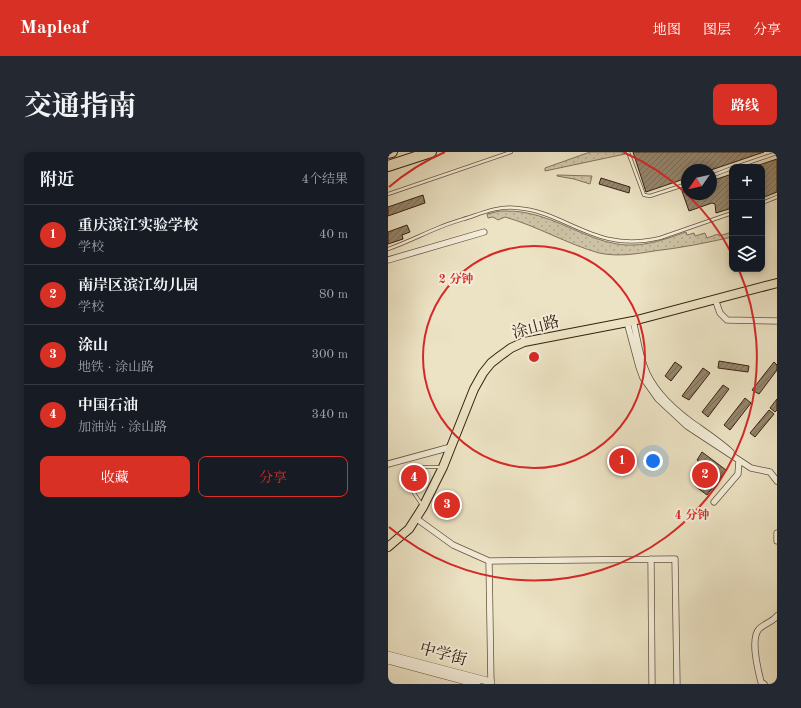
<!DOCTYPE html>
<html lang="zh">
<head>
<meta charset="utf-8">
<style>
	body { margin:0; font-family:"Old Standard TT","Noto Serif SC",serif; background:#242831; color:#f1f3f6 }
	.controls { position:absolute; right:12px; top:12px; display:grid; overflow:hidden; border-radius:8px; box-shadow:0 2px 6px #0003 }
	.controls button { width:36px; height:36px; display:grid; place-items:center; padding:0; border:0; border-bottom:1px solid #363941; background:#171b24; color:#f1f3f6; font:20px sans-serif }
	.compass { position:absolute; left:293px; top:12px; width:36px; height:36px; border-radius:50%; background:#171b24; box-shadow:0 2px 6px #0003; rotate:236deg }
	.you { position:absolute; left:265px; top:309px; width:14px; height:14px; margin:-10px; border:3px solid #fff; border-radius:50%; background:#1a73e8; box-shadow:0 0 0 6px #1a73e833 }
	.badge { display:grid; place-items:center; width:26px; height:26px; border-radius:50%; background:#d93025; color:#fff; font-size:13px; font-weight:700 }
	.pin { position:absolute; translate:-50% -50%; border:2px solid #fff; box-shadow:0 1px 4px #0006 }
	.list { margin:0; padding:0; list-style:none }
	h2 { display:flex; justify-content:space-between; align-items:center; height:52px; margin:0; padding:0 16px; font-size:17px }
	h2 small { font-size:13px; font-weight:400; color:#9ea1a6 }
	.list li { display:grid; grid-template-columns:26px 1fr auto; gap:12px; align-items:center; box-sizing:border-box; height:60px; padding:0 16px; border-top:1px solid #363941 }
	.list b { display:block; font-size:15px; white-space:nowrap }
	.list p { margin:0; font-size:13px; white-space:nowrap; color:#9ea1a6 }
	.list em { font-size:13px; font-style:normal; color:#9ea1a6 }
	.actions { display:flex; gap:8px; padding:12px 16px }
	.actions a { flex:1; padding:9px 0; border:1px solid #d93025; border-radius:8px; text-align:center; font-size:14px; color:#d93025 }
	.actions .main { background:#d93025; color:#fff }
	.icon { flex:none; width:22px; height:22px; fill:none; stroke:currentColor; stroke-width:2; stroke-linecap:round; stroke-linejoin:round }
	.map { position:relative; flex:none; width:389px; height:532px; overflow:hidden; border-radius:8px }
	header { display:flex; align-items:center; gap:24px; box-sizing:border-box; height:56px; padding:0 20px; background:#d93025; color:#fff }
	header strong { font-size:19px }
	nav { display:flex; gap:22px; margin-inline-start:auto; font-size:14px }
	.intro { display:flex; align-items:center; justify-content:space-between; box-sizing:border-box; height:96px; padding:0 24px }
	h1 { margin:0; font-size:28px }
	.button { padding:10px 18px; border-radius:8px; background:#d93025; color:#fff; font-size:14px; font-weight:700 }
	main { display:flex; gap:24px; padding:0 24px }
	aside { flex:1; background:#171b24; border-radius:8px; box-shadow:0 2px 6px #0003 }
	.map>svg:first-child { display:block }
</style>
</head>
<body>
<header>
<strong>Mapleaf</strong>
<nav><a>地图</a><a>图层</a><a>分享</a></nav>
</header>
<div class="intro"><h1>交通指南</h1><a class="button">路线</a></div>
<main>
<aside>
<h2>附近<small>4个结果</small></h2>
<ul class="list">
<li><span class="badge">1</span><div><b>重庆滨江实验学校</b><p>学校</p></div><em>40 m</em></li>
<li><span class="badge">2</span><div><b>南岸区滨江幼儿园</b><p>学校</p></div><em>80 m</em></li>
<li><span class="badge">3</span><div><b>涂山</b><p>地铁 · 涂山路</p></div><em>300 m</em></li>
<li><span class="badge">4</span><div><b>中国石油</b><p>加油站 · 涂山路</p></div><em>340 m</em></li>
</ul>
<div class="actions"><a class="main">收藏</a><a>分享</a></div>
</aside>
<div class="map">
<svg width="389" height="532" viewBox="0 0 389 532">
	<defs>
		<pattern id="grass-dots" width="8" height="8" patternUnits="userSpaceOnUse"><rect width="8" height="8" fill="#cdc2a5"/><path d="M2 2h.1M6 6h.1" fill="none" stroke="#b1a68d" stroke-width="1.8" stroke-linecap="round"/></pattern>
		<pattern id="building-hatch" width="6" height="6" patternUnits="userSpaceOnUse"><rect width="6" height="6" fill="#95866e"/><path d="M-1 1l2-2M0 6l6-6M5 7l2-2" fill="none" stroke="#7a6d59"/></pattern>
	</defs>
	<rect width="100%" height="100%" fill="#ece3c4"/>
	<filter id="stains"><feTurbulence type="fractalNoise" baseFrequency=".005" numOctaves="4"/><feColorMatrix values="0 0 0 0 .2 0 0 0 0 .09 0 0 0 0 .02 0 0 0 .5 -.17"/></filter>
	<radialGradient id="worn" r=".72"><stop offset=".6" stop-color="#630" stop-opacity="0"/><stop offset="1" stop-color="#630" stop-opacity=".3"/></radialGradient>
	<path fill="url(#grass-dots)" stroke="#82725a" d="M202,0h35v2l-80,17v-3z
		M169,23l35,1 -2,8 -16,-5 -17,-3z
		M112,59c9,0 18,0 27,2 32,6 59,26 90,31 25,4 46,-4 69,-12l1,3 7,-2 1,3 10,-3 2,5 11,-4 1,2 13,-4v5c-26,6 -52,11 -78,14 -18,3 -36,6 -55,2 -32,-9 -62,-27 -94,-36l-7,3 -5,-3 -5,1 -1,-4z"/>
	<path fill="url(#building-hatch)" stroke="#362110" d="M245,0h131l-53,18h-24v8l-41,14z
		M389,7v33l-15,6v-31h-9z
		M344,22v34l-16,5 -1,-9 -3,-1 -23,8 -7,-20 5,-1v4h24v-13z
		M213,26l29,9 -1,6 -30,-9z
		M35,43l2,8 -37,13v-9z
		M19,73l3,7 -8,3 1,4 -15,5v-12z
		M331,209l30,5 -1,6 -30,-4z
		M287,210l7,5 -11,14 -6,-5z
		M386,210l3,3v5l-18,24 -7,-4z
		M315,216l7,5 -21,27 -7,-4z
		M335,233l6,4 -21,28 -6,-5z
		M357,246l6,5 -21,27 -6,-5z
		M389,247v11l-2,2 -5,-4z
		M381,258l5,4 -19,23 -5,-4z
		M314,300l24,18 -19,25 -12,-9 13,-18 -11,-8z
		M22,316l13,6 -6,13 -13,-6z"/>
	<g fill="none" stroke-linecap="round" stroke-linejoin="round">
		<defs>
			<path id="service" d="M240,0l16,43 6,1 37,-12
				M348,15l41,-14
				M323,24l21,-8
				M0,42l123,-42
				M374,51l15,-6
				M0,97c17,-6 33,-14 50,-21 11,-5 23,-8 35,-12 14,-5 28,-10 44,-8 33,2 60,24 92,31 17,4 34,3 51,-1l72,-25
				M34,353l-10,-15 10,-21 2,-2h17"/>
			<path id="minor" d="M0,108l96,-28
				M327,147l5,14 7,7 50,1
				M245,169c4,15 6,31 11,45 8,24 28,42 47,56 14,10 28,19 40,30
				M239,170l12,45 4,11 15,21 29,27 64,42 19,4 7,9
				M0,312l63,-17
				M326,350l24,-28 1,-13
				M29,367l36,26 36,16
				M389,381v8
				M263,407l1,125
				M103,532l-2,-123 186,-2 2,125
				M376,532l-3,-2c-3,-12 -11,-43 -2,-53 5,-5 13,-7 18,-13"/>
			<path id="tertiary" d="M0,503l103,27
				M0,508l89,24"/>
			<path id="primary" d="M0,395l21,-18 14,-22 20,-40 31,-78 9,-16 8,-10 9,-7 11,-8 13,-6 109,-21 144,-38"/>
			<path id="motorway" d="M0,1l4,-1
				M0,14l43,-14"/>
		</defs>
		<use href="#service" stroke="#64523d" stroke-width="4"/>
		<use href="#minor" stroke="#64523d" stroke-width="7"/>
		<use href="#tertiary" stroke="#64523d" stroke-width="8"/>
		<use href="#primary" stroke="#362110" stroke-width="10"/>
		<use href="#motorway" stroke="#362110" stroke-width="12"/>
		<use href="#service" stroke="#f3edd9" stroke-width="2.5"/>
		<use href="#minor" stroke="#f3edd9" stroke-width="5.5"/>
		<use href="#tertiary" stroke="#f3edd9" stroke-width="7"/>
		<use href="#primary" stroke="#ece3c4" stroke-width="8"/>
		<use href="#motorway" stroke="#ece3c4" stroke-width="10"/>
	</g>
	<g fill="none" stroke="#d62828" stroke-width="2">
		<circle cx="146" cy="205" r="111"/>
		<path d="M1 35A223 223 0 0 1 57 0M235 0A223 223 0 0 1 344 102M351 118A223 223 0 0 1 1 375"/>
	</g>
	<g text-anchor="middle" dominant-baseline="central" stroke-width="4" stroke-linejoin="round" paint-order="stroke">
		<g font-size="16" fill="#362110" stroke="#f3edd9">
			<text transform="translate(148 176) rotate(-15)">涂山路</text>
			<text transform="translate(55 503) rotate(15)">中学街</text>
		</g>
	</g>
	<circle cx="146" cy="205" r="6" fill="#d62828" stroke="#f3edd9" stroke-width="2"/>
	<g font-size="12" text-anchor="middle" font-weight="bold" fill="#d62828" stroke="#f3edd9" stroke-width="4" stroke-linejoin="round" paint-order="stroke">
		<text x="68" y="131">2 分钟</text>
		<text x="304" y="367">4 分钟</text>
	</g>
	<rect width="100%" height="100%" filter="url(#stains)"/>
	<rect width="100%" height="100%" fill="url(#worn)"/>
</svg>
<div class="controls">
<button>+</button>
<button>−</button>
<button><svg class="icon" aria-label="layers" viewBox="0 0 24 24"><path d="M12 4l9 5-9 5-9-5zM3 14l9 5 9-5"/></svg></button>
</div>
<svg class="compass" viewBox="-18 -18 36 36"><path d="M0-13l5 13h-10z" fill="#e53935"/><path d="M0 13l5-13h-10z" fill="#9ea1a6"/></svg>
<div class="you"></div>
<div class="pin badge" style="left:234px;top:309px">1</div>
<div class="pin badge" style="left:317px;top:323px">2</div>
<div class="pin badge" style="left:59px;top:353px">3</div>
<div class="pin badge" style="left:26px;top:326px">4</div>
</div>
</main>
</body>
</html>
